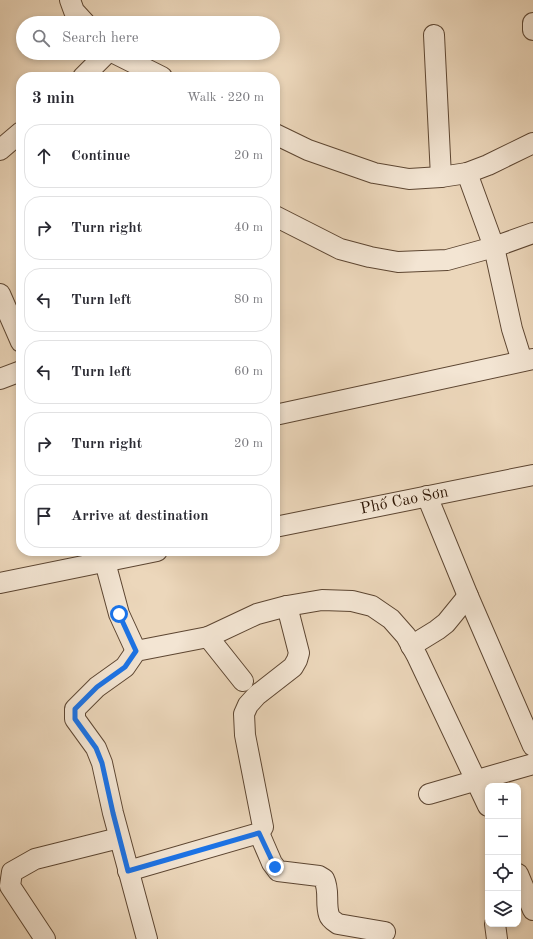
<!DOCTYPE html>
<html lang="en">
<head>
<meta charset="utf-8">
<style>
	body { margin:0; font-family:"Old Standard TT",serif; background:#f7f7f7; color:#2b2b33 }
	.controls { position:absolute; right:12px; bottom:12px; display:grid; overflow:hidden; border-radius:8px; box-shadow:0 2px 6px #0003 }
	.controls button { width:36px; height:36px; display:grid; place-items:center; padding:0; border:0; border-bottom:1px solid #e1e1e2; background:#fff; color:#2b2b33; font:20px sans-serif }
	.stop { position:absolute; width:12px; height:12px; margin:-9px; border:3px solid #1a73e8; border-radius:50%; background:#fff }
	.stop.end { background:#1a73e8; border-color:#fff; box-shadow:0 1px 4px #0008 }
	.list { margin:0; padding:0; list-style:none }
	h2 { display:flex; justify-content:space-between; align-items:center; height:52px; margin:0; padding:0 16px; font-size:17px }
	h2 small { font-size:13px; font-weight:400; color:#7c7c81 }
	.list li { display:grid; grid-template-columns:26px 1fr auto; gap:12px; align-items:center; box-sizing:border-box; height:64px; margin:0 8px 8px; padding:0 8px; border:1px solid #e1e1e2; border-radius:16px }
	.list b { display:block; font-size:15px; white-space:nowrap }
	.list em { font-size:13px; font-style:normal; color:#7c7c81 }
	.icon { flex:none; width:22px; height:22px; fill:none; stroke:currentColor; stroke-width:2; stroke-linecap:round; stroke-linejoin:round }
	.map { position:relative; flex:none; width:533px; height:939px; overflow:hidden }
	.search { position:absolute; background:#fff; box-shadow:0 2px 6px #0003; left:16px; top:16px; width:264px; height:44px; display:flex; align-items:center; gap:10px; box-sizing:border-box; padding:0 14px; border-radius:22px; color:#7c7c81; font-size:15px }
	.panel { position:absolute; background:#fff; box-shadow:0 2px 6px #0003; left:16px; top:72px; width:264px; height:484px; border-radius:16px }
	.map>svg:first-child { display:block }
</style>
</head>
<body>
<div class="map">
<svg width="533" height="939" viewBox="0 0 533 939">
	<rect width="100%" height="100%" fill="#ecd7bb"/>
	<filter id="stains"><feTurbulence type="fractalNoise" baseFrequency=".005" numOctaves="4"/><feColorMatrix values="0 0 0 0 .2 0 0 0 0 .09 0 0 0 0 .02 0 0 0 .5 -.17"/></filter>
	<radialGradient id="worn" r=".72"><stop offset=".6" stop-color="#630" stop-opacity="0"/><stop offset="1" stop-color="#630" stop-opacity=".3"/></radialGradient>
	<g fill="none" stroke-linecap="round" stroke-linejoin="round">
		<defs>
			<g id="minor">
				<path d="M70,0l4,11 11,12"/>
				<path d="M533,23v7"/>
				<path d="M434,35l7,142"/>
				<path d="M114,53l48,24"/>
				<path d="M83,77l24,-24"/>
				<path d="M275,134l33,16 66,23 35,6 32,-2 26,-4 21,-8 45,-22"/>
				<path d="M0,150l21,-18"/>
				<path d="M467,173l27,74 18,82 10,32"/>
				<path d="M275,216l65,33 30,8 28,5 49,-2 47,-13 39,-14"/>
				<path d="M0,294l21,48"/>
				<path d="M0,379l21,-8"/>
				<path d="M275,415l258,-56"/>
				<path d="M427,496l41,100 65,150"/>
				<path id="s1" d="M275,527l258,-52"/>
				<path d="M105,562l14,52 17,37"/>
				<path d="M0,583l157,-32"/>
				<path d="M208,637l35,44"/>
				<path d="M411,646l26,-16 9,-7 22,-27"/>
				<path d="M429,794l104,-30"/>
				<path d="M259,833l13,30 6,8 41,5 5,3c6,12 1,24 5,36 1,4 6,7 9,9l47,8"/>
				<path d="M128,871l131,-38 4,-6 -18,-92 -1,-21 4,-9 9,-10 36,-28 4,-7 2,-7 -12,-47"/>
				<path d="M518,874l15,36"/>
				<path d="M495,924l2,15"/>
				<path d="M45,939l-35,-53 2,-14 23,-13 84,-21"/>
				<path d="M147,939l-34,-126 -11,-50 -6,-15 -21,-29v-10l22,-22 28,-20 11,-16 72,-14 49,-23 30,-8 35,-6 30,1 20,5 19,13 15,17 11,20 71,150"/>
			</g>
		</defs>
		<use href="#minor" stroke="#5d4632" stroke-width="22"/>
		<use href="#minor" stroke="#f3e5d3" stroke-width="20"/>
	</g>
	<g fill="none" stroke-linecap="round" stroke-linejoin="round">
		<path stroke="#1a73e8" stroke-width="5" d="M119,614l17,37 -11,16 -28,20 -22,22v10l21,29 6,15 11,50 15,58 131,-38 16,34"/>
	</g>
	<g text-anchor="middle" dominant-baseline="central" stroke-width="3" stroke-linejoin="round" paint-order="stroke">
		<g font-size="16" fill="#2d1504" stroke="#f3e5d3">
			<text stroke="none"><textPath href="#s1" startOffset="132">Phố Cao Sơn</textPath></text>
		</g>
	</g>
	<rect width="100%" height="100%" filter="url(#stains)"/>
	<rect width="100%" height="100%" fill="url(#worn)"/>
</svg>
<div class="controls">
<button>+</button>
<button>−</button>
<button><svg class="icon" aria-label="locate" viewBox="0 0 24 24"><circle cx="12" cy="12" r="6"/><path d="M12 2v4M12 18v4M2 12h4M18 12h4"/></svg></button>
<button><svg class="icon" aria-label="layers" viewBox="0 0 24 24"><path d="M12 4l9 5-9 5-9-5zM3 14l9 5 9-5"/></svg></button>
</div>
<div class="stop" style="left:119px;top:614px"></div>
<div class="stop end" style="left:275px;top:867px"></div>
<div class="search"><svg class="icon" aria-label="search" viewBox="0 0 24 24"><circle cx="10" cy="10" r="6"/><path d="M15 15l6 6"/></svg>Search here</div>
<section class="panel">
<h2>3 min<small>Walk · 220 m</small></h2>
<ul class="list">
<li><svg class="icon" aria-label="ahead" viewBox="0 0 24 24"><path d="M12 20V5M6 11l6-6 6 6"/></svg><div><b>Continue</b></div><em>20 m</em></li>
<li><svg class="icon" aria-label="right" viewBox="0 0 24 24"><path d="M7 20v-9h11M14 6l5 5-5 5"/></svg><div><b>Turn right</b></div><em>40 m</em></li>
<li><svg class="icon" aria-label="left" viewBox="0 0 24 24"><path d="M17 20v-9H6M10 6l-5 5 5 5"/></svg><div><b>Turn left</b></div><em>80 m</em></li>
<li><svg class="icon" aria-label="left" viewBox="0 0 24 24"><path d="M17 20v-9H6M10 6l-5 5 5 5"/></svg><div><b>Turn left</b></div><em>60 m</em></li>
<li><svg class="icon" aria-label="right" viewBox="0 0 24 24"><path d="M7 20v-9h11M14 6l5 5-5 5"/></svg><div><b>Turn right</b></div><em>20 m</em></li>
<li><svg class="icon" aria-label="arrive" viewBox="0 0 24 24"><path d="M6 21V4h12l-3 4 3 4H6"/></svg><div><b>Arrive at destination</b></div></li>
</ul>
</section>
</div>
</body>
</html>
